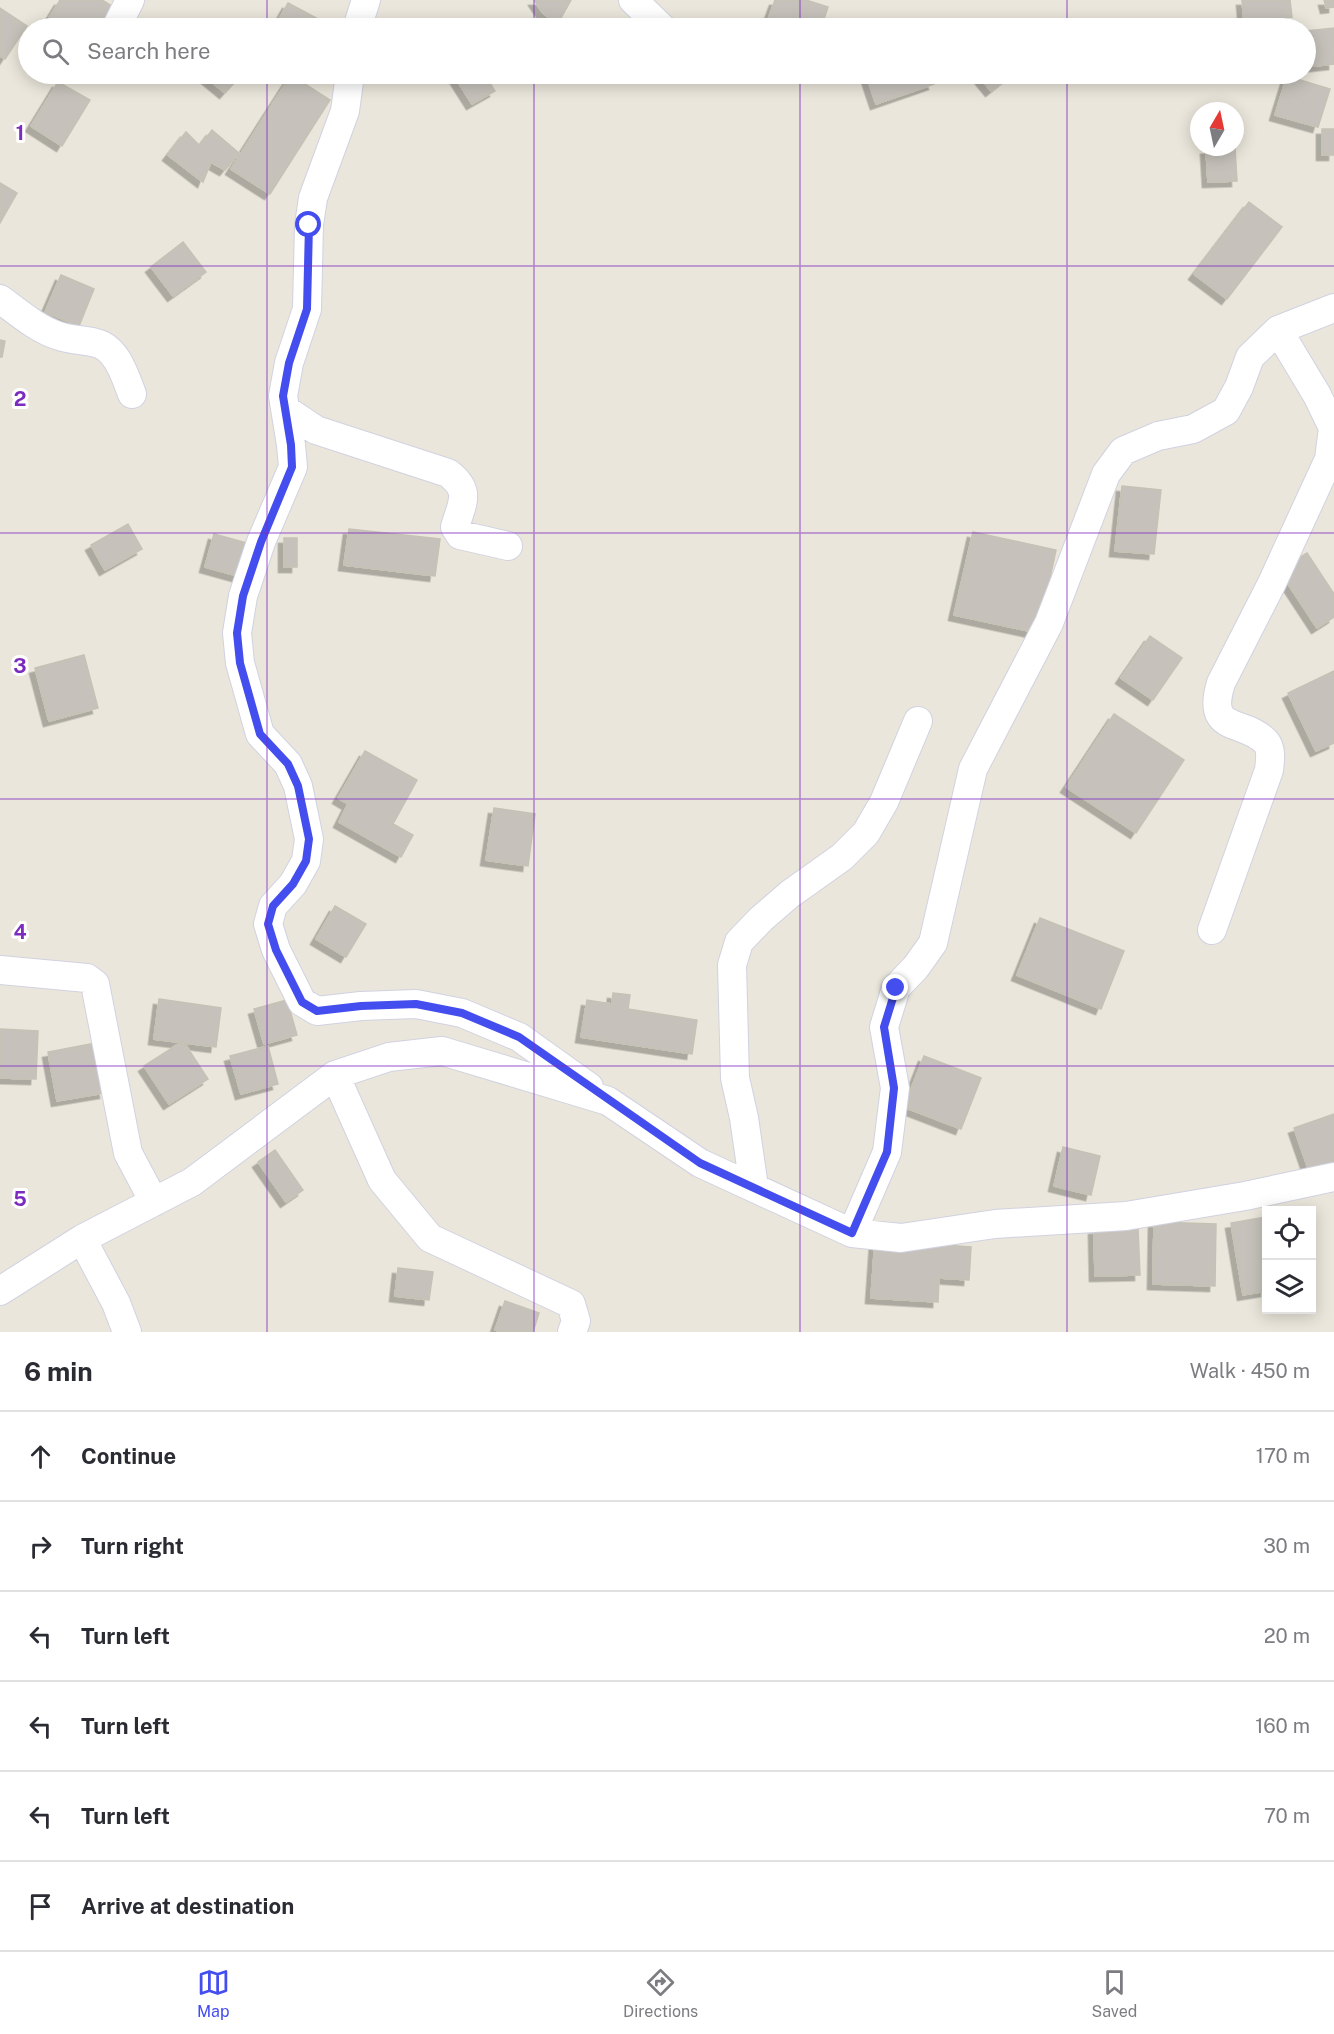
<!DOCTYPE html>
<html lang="en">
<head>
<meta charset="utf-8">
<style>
	body { margin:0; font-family:"Public Sans",sans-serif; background:#f2f2f3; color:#2b2b33 }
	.controls { position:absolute; right:18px; bottom:18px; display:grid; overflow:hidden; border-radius:0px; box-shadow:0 3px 15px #0003 }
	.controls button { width:54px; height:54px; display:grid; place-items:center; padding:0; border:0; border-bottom:2px solid #e1e1e2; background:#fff; color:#2b2b33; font:30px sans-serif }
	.compass { position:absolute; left:1190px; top:102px; width:54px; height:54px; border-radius:50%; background:#fff; box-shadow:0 3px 15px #0003; rotate:9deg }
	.stop { position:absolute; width:18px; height:18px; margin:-14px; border:4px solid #444dee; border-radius:50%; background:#fff }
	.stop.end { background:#444dee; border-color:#fff; box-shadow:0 2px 6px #0008 }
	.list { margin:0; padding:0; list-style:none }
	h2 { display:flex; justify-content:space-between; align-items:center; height:78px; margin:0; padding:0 24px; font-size:26px }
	h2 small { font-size:20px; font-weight:400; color:#7c7c81 }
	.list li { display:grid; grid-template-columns:39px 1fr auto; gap:18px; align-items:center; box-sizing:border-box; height:90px; padding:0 24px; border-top:2px solid #e1e1e2 }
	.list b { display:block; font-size:22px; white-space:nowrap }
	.list em { font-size:20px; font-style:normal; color:#7c7c81 }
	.icon { flex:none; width:33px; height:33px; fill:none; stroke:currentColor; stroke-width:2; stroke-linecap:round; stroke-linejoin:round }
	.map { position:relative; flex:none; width:1334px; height:1332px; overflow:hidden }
	.search { position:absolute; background:#fff; box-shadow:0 3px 15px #0003; left:18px; right:18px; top:18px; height:66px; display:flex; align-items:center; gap:15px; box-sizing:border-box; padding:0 21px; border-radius:33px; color:#7c7c81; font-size:22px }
	.sheet { height:618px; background:#fff }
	nav { display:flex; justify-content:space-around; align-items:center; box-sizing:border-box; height:84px; border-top:2px solid #e1e1e2; background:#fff; font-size:16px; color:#7c7c81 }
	nav a { display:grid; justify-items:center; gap:3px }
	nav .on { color:#444dee }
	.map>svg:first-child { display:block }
</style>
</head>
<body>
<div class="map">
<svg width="1334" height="1332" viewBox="0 0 1334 1332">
	<defs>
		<filter id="shadow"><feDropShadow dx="-5.5" dy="5.5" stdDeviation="0" flood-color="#0004"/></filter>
	</defs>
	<rect width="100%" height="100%" fill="#eae6db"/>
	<path fill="#c6c2bb" stroke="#c5c2b5" stroke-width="1.5" filter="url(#shadow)" d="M60,0h42l13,8 -12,20h-60z
		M534,0h37l-10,18 -6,5 -13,-11z
		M775,0h31l22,7 -7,21h-56z
		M1242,0h48l2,17 -48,5z
		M1324,0h10v7l-8,1z
		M288,3l47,25h-61z
		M0,8l27,18 -22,33 -5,-3z
		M1334,28v36l-28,3v-36z
		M202,74h40l-17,19z
		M453,74h31l11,17 -23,13z
		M866,74h64l4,10 -58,20z
		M977,74h35l-21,17z
		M291,75l39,25 -60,94 -39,-25z
		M1287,76l43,13 -12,38 -43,-12z
		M58,82l32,18 -28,46 -31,-20z
		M1322,129h12v26h-12z
		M212,130l27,23 -14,17 -14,-8 -8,20 -35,-27 18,-23 14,14z
		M1235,147l2,34 -29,1 -2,-33z
		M0,183l17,10 -17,30z
		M1249,202l33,25 -55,72 -33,-25z
		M183,242l23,30 -33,24 -22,-29z
		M61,275l33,14 -15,37 -34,-14z
		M0,340l5,1 -3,16h-2z
		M1122,486l39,4 -7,64 -39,-3z
		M128,524l14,25 -37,21 -14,-25z
		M349,529l91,10 -5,37 -91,-11z
		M973,532l83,18 -18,83 -84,-18z
		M214,534l40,11 -9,33 -40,-11z
		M284,538h13v29h-13z
		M1307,553l27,41v23l-17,11 -38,-58z
		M1150,636l32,22 -29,42 -32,-22z
		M84,655l14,53 -49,13 -14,-53z
		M1334,671v72l-18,8 -28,-58z
		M1114,714l70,46 -48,73 -70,-46z
		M365,751l52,29 -24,44 20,11 -12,22 -62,-35 9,-18 -10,-6z
		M494,808l41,6 -7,52 -42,-6z
		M335,906l31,18 -20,33 -30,-18z
		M1040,918l84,33 -23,58 -84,-34z
		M613,993l17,2 -2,14 69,11 -5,34 -111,-17 6,-37 25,4z
		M159,999l62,9 -5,39 -62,-8z
		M287,1000l10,35 -33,9 -10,-35z
		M0,1029l38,2 -2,48 -36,-1z
		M183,1041l25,38 -39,25 -25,-38z
		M96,1043l9,50 -48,8 -9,-49z
		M268,1046l10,38 -37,10 -11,-38z
		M924,1056l57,22 -20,51 -57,-22z
		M1334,1114v52l-24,8 -16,-46z
		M1063,1147l37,9 -9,39 -37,-9z
		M275,1150l28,40 -17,12 -28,-40z
		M1266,1217v74l-23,4 -12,-72z
		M1154,1222l62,2 -1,62 -62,-2z
		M1138,1228l2,47 -45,1 -1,-47z
		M875,1240l96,7 -2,33 -30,-2 -1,24 -67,-4z
		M398,1268l35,4 -4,28 -34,-4z
		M505,1301l34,12 -6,19h-31l-7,-2z"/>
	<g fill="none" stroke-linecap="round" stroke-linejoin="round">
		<defs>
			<path id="minor" d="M633,0l29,28
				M116,28l14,-28
				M357,28l9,-28
				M350,74l-5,37 -32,87 -4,27 -2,84 -18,54 -6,33 8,49 2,22 -32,75 -18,54 -6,37 3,30 20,71 28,30 10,22 11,53 -3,22 -13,23 -20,22 -5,18 8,26 26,52 15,9 44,-5 55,-2 46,9 57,24 70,50
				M0,299c19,14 37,30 59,37 12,4 25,4 37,7 21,5 29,33 36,51
				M286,410l30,20 132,43c24,18 14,30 7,54l5,8 48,11
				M1212,930l57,-160c1,-9 3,-21 -3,-28 -22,-24 -61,-7 -45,-59l51,-100 57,-124 4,-31 -16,-33 -39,-65
				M0,970l87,8 8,6 33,169 26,49
				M335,1075l47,105 48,58 141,66 5,17 -4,11
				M754,1187l-10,-69 -9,-40 -3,-113 7,-23 22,-23 29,-25 52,-37 24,-24 18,-31 34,-81
				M852,1233l35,-81 8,-64 -11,-61 12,-39 20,-21 17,-24 40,-174 76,-146 57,-149 17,-23 35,-15 35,-7 33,-18 13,-24 11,-30 28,-27 56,-22
				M82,1239l34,64 11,29
				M0,1291l82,-52 110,-57 143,-107 54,-18 53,-6 166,50 92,62 152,70 49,5 94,-14 131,-8 119,-20 89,-19"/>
		</defs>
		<use href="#minor" stroke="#d1d2e1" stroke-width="30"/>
		<use href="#minor" stroke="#fff" stroke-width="28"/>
	</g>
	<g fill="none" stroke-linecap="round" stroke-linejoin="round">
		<path stroke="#444dee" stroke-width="8" d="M309,225l-2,84 -18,54 -6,33 8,49 1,22 -31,75 -18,54 -6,37 3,30 20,71 28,30 10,22 11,53 -3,22 -13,23 -20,22 -5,18 8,26 26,52 15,9 44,-5 55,-2 46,9 57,24 181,126 152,70 35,-81 7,-64 -10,-61 12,-39"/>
	</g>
	<path fill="none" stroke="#7b2cbf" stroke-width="1.5" stroke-opacity="0.55" d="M267,0v28M534,0v28M800,0v28M1067,0v28M267,74v1258M534,74v1258M800,74v1258M1067,74v1258M0,266h1334M0,533h1334M0,799h1334M0,1066h1334"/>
	<g font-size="20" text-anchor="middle" font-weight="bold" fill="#7b2cbf" stroke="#fff" stroke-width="6" stroke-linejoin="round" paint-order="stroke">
		<text x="20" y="140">1</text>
		<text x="20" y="406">2</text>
		<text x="20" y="673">3</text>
		<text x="20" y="939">4</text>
		<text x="20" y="1206">5</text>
	</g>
</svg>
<div class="controls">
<button><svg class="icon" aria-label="locate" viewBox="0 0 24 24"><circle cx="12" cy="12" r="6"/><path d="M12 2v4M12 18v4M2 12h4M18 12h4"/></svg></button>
<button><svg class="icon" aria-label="layers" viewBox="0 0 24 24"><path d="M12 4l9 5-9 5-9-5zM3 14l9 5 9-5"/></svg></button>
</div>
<svg class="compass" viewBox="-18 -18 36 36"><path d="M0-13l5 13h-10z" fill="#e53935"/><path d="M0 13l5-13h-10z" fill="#7c7c81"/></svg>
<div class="stop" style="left:309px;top:225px"></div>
<div class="stop end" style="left:896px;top:988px"></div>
<div class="search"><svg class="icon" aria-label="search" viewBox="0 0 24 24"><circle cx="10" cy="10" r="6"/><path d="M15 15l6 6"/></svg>Search here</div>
</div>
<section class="sheet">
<h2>6 min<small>Walk · 450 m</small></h2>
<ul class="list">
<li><svg class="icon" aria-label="ahead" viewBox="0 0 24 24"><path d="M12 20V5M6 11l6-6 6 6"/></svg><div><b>Continue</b></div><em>170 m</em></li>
<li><svg class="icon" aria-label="right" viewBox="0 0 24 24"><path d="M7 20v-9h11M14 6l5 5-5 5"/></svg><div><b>Turn right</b></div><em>30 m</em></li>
<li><svg class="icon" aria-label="left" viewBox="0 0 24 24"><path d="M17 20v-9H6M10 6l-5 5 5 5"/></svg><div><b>Turn left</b></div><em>20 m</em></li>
<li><svg class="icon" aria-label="left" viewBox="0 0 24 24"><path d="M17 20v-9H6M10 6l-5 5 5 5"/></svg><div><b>Turn left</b></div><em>160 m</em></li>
<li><svg class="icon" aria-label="left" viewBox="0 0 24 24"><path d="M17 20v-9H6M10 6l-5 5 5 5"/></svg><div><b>Turn left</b></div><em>70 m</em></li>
<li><svg class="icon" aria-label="arrive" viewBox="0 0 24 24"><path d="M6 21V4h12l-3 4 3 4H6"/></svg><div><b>Arrive at destination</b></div></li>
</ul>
</section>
<nav>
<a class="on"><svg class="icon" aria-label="map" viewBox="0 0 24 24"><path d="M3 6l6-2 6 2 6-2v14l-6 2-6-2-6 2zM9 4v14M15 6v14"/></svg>Map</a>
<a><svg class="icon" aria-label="directions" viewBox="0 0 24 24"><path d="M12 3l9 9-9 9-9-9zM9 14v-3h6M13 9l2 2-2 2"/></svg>Directions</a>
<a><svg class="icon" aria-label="saved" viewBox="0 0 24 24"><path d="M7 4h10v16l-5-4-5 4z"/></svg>Saved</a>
</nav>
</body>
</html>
